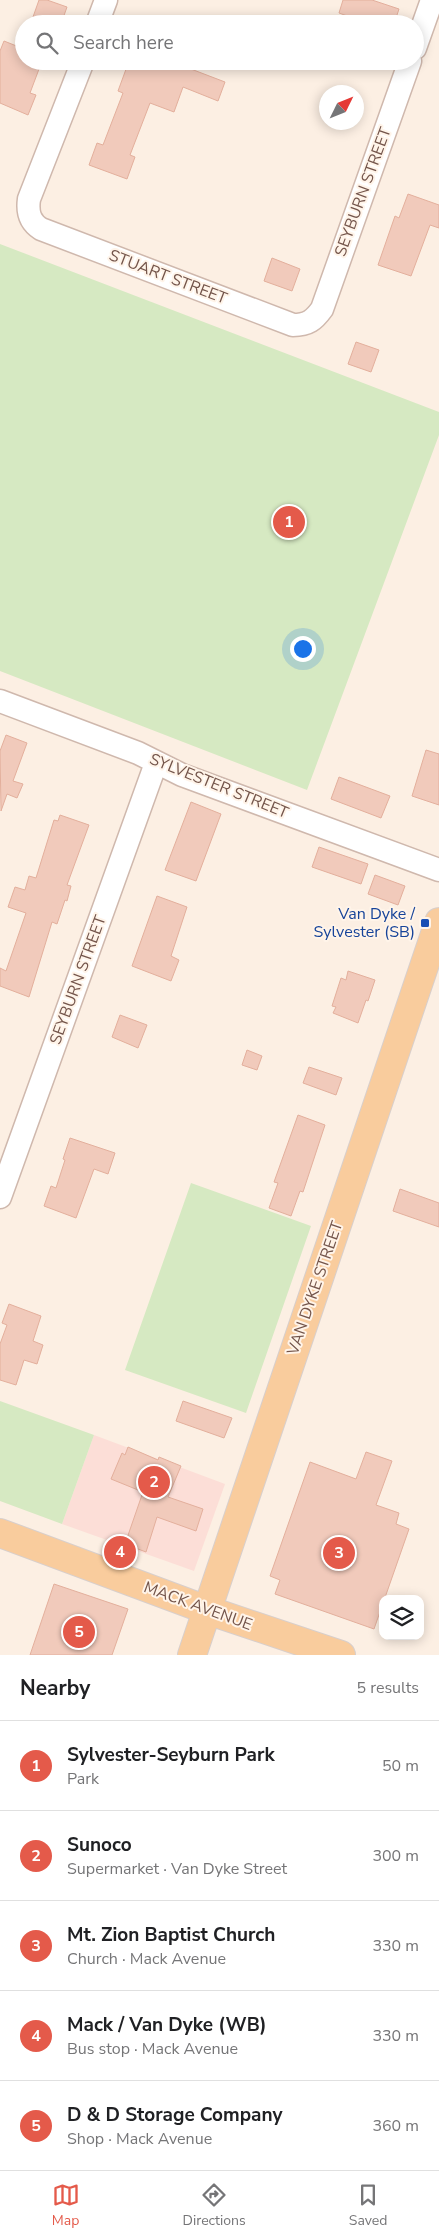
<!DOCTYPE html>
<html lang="en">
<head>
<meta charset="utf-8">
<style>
	body { margin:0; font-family:"Nunito Sans",sans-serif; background:#f6f6f6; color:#202124 }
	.controls { position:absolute; right:15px; bottom:15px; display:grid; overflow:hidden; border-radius:10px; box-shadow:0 2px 12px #0003 }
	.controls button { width:45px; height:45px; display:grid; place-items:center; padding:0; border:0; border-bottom:1px solid #e0e0e0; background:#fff; color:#202124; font:25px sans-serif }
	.compass { position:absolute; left:319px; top:85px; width:45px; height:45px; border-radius:50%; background:#fff; box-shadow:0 2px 12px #0003; rotate:47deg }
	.you { position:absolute; left:302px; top:648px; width:18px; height:18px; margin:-12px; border:4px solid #fff; border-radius:50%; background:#1a73e8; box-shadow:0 0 0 8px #1a73e833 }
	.badge { display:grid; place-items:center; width:32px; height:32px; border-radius:50%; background:#e45a4a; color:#fff; font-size:16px; font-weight:700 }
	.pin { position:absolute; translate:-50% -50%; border:2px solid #fff; box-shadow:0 1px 5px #0006 }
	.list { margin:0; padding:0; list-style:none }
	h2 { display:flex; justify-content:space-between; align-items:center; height:65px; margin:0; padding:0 20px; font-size:21px }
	h2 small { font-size:16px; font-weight:400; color:#757577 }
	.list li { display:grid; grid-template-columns:32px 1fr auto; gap:15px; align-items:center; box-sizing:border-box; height:90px; padding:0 20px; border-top:1px solid #e0e0e0 }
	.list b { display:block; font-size:19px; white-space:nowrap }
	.list p { margin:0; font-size:16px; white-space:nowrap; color:#757577 }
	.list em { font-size:16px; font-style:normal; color:#757577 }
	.icon { flex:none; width:28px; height:28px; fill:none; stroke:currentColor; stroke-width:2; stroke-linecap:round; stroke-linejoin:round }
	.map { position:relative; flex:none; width:439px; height:1655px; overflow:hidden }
	.search { position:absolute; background:#fff; box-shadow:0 2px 12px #0003; left:15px; right:15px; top:15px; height:55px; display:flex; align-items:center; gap:12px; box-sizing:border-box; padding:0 18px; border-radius:28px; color:#757577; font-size:19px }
	.sheet { height:515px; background:#fff }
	nav { display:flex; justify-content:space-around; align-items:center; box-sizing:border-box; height:70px; border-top:1px solid #e0e0e0; background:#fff; font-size:14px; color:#757577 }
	nav a { display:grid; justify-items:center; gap:2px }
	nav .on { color:#e45a4a }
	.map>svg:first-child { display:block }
</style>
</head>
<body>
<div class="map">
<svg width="439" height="1655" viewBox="0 0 439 1655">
	<rect width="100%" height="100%" fill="#fcefe3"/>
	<path fill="#fcded7" d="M94,1435l131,49 -31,87 -132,-47z"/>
	<path fill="#d6e9c2" d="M0,244l439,168v23l-132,355 -307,-119z
		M191,1183l120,43 -65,187 -121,-43z
		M0,1401l94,34 -32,89 -62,-23z"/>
	<path fill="#f1cabb" stroke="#e3af9c" d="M39,0h8l20,7 -6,17h-10l-18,-7z
		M343,0h29l27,9 -5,15h-25l-30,-11z
		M4,41l20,8v12h18l-12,32 6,2 -8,20 -28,-12v-52z
		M129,61h41l55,21 -7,19 -35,-14 -9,25 -24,-9 -20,52 5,2 -8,22 -38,-14 8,-22 6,2 20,-52 -5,-2z
		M408,194l31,11v23l-9,-3 -19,51 -33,-11 17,-49 4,2z
		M272,258l28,11 -8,22 -28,-10z
		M356,342l23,8 -8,22 -23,-8z
		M6,735l21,8 -14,38 10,3 -6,14 -10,-4 -6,17 -1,-60z
		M426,750l13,4v51l-27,-9z
		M339,777l51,19 -9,22 -50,-19z
		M191,802l30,12 -25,67 -31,-11z
		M60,815l29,10 -22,60 4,1 -4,15 -2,-1 -8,24 -5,-2 -23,75 -29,-11v-18l6,3 20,-58 -18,-6 7,-20 10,3 4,-14 7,2 18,-58 4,1z
		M319,847l49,17 -7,20 -49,-17z
		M375,875l30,11 -7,19 -30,-11z
		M157,896l30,11 -16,49 8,4 -8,21 -39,-15z
		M348,971l27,9 -7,21 -2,-1 -8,23 -25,-10 3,-6 -4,-1 9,-28 5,2z
		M120,1015l27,10 -9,23 -26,-11z
		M247,1050l15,6 -5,14 -15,-5z
		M309,1067l33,11 -6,17 -33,-12z
		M298,1115l27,10 -22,67 -3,-1 -9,25 -22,-8 9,-25 -4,-1z
		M70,1138l45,15 -7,21 -14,-5 -18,49 -32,-12 7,-20 5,2 9,-28 -2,-1z
		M400,1189l39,14v24l-46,-16z
		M9,1304l32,12 -8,25 10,4 -6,19 -13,-4 -8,25 -16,-5v-36l7,-19 -5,-2z
		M183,1401l49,17 -8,20 -48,-17z
		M128,1447l30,13 1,-3 22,9 -13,31 35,12 -7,22 -39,-14 -11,35 -21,-8 18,-52 -32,-13 11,-26 3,2z
		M366,1452l26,9 -16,44 23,8 -3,11 13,5 -35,100 -99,-35 5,-14 -10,-4 40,-114 46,17z
		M54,1584l74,25 -16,46h-82z"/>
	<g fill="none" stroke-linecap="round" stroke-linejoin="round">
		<defs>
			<path id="minor" d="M97,24l9,-24
				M415,48l17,-48
				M83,61l-54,138c-2,14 1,23 12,30l252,96c15,0 21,-5 29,-16l88,-248
				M0,701l138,52 44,22 257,95
				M0,1197l156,-434"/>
			<path id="major" d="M0,1533l207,77 134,45
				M192,1655l247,-733"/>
		</defs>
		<use href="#minor" stroke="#cfb8ad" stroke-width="25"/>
		<use href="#major" stroke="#d8cfcc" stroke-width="30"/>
		<use href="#minor" stroke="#fff" stroke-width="22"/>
		<use href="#major" stroke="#f9cc9d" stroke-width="28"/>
	</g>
	<rect fill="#1a4fb4" stroke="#fff4e9" stroke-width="2" x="420" y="918" width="10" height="10" rx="2.5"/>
	<g text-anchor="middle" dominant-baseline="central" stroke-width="4" stroke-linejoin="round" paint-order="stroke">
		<g font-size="16" fill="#73544a" stroke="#fff4e9">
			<text transform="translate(363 192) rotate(-70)">SEYBURN STREET</text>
			<text transform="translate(168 277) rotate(21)">STUART STREET</text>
			<text transform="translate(219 786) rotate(22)">SYLVESTER STREET</text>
			<text transform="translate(78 980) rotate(-70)">SEYBURN STREET</text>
			<text transform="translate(315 1288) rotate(-71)">VAN DYKE STREET</text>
			<text transform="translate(198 1606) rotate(20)">MACK AVENUE</text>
		</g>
		<g font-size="16" fill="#164399" stroke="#fff4e9" text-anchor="end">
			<text x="415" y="914">Van Dyke /<tspan x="415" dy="18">Sylvester (SB)</tspan></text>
		</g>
	</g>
</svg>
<div class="controls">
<button><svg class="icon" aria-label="layers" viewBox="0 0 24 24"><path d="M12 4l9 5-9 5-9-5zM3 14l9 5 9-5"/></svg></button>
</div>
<svg class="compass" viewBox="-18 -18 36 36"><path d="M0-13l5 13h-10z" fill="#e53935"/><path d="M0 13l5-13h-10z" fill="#757577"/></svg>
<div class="you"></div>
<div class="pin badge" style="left:289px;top:522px">1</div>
<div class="pin badge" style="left:154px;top:1482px">2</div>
<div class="pin badge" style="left:339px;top:1553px">3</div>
<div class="pin badge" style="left:120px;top:1552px">4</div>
<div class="pin badge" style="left:79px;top:1632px">5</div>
<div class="search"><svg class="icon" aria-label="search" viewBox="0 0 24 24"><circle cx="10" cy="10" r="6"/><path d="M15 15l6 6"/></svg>Search here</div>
</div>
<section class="sheet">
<h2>Nearby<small>5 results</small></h2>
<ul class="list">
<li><span class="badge">1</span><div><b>Sylvester-Seyburn Park</b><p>Park</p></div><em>50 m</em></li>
<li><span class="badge">2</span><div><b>Sunoco</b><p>Supermarket · Van Dyke Street</p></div><em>300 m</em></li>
<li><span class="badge">3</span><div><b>Mt. Zion Baptist Church</b><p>Church · Mack Avenue</p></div><em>330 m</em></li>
<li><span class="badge">4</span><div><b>Mack / Van Dyke (WB)</b><p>Bus stop · Mack Avenue</p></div><em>330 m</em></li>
<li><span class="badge">5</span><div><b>D &amp; D Storage Company</b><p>Shop · Mack Avenue</p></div><em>360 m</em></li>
</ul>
</section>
<nav>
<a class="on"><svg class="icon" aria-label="map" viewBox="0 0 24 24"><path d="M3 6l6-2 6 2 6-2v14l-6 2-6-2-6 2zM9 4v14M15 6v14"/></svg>Map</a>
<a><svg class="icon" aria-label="directions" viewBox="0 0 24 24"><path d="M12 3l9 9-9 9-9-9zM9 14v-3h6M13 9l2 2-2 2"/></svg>Directions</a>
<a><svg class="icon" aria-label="saved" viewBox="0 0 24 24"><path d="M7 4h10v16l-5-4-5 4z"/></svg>Saved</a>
</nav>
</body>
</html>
